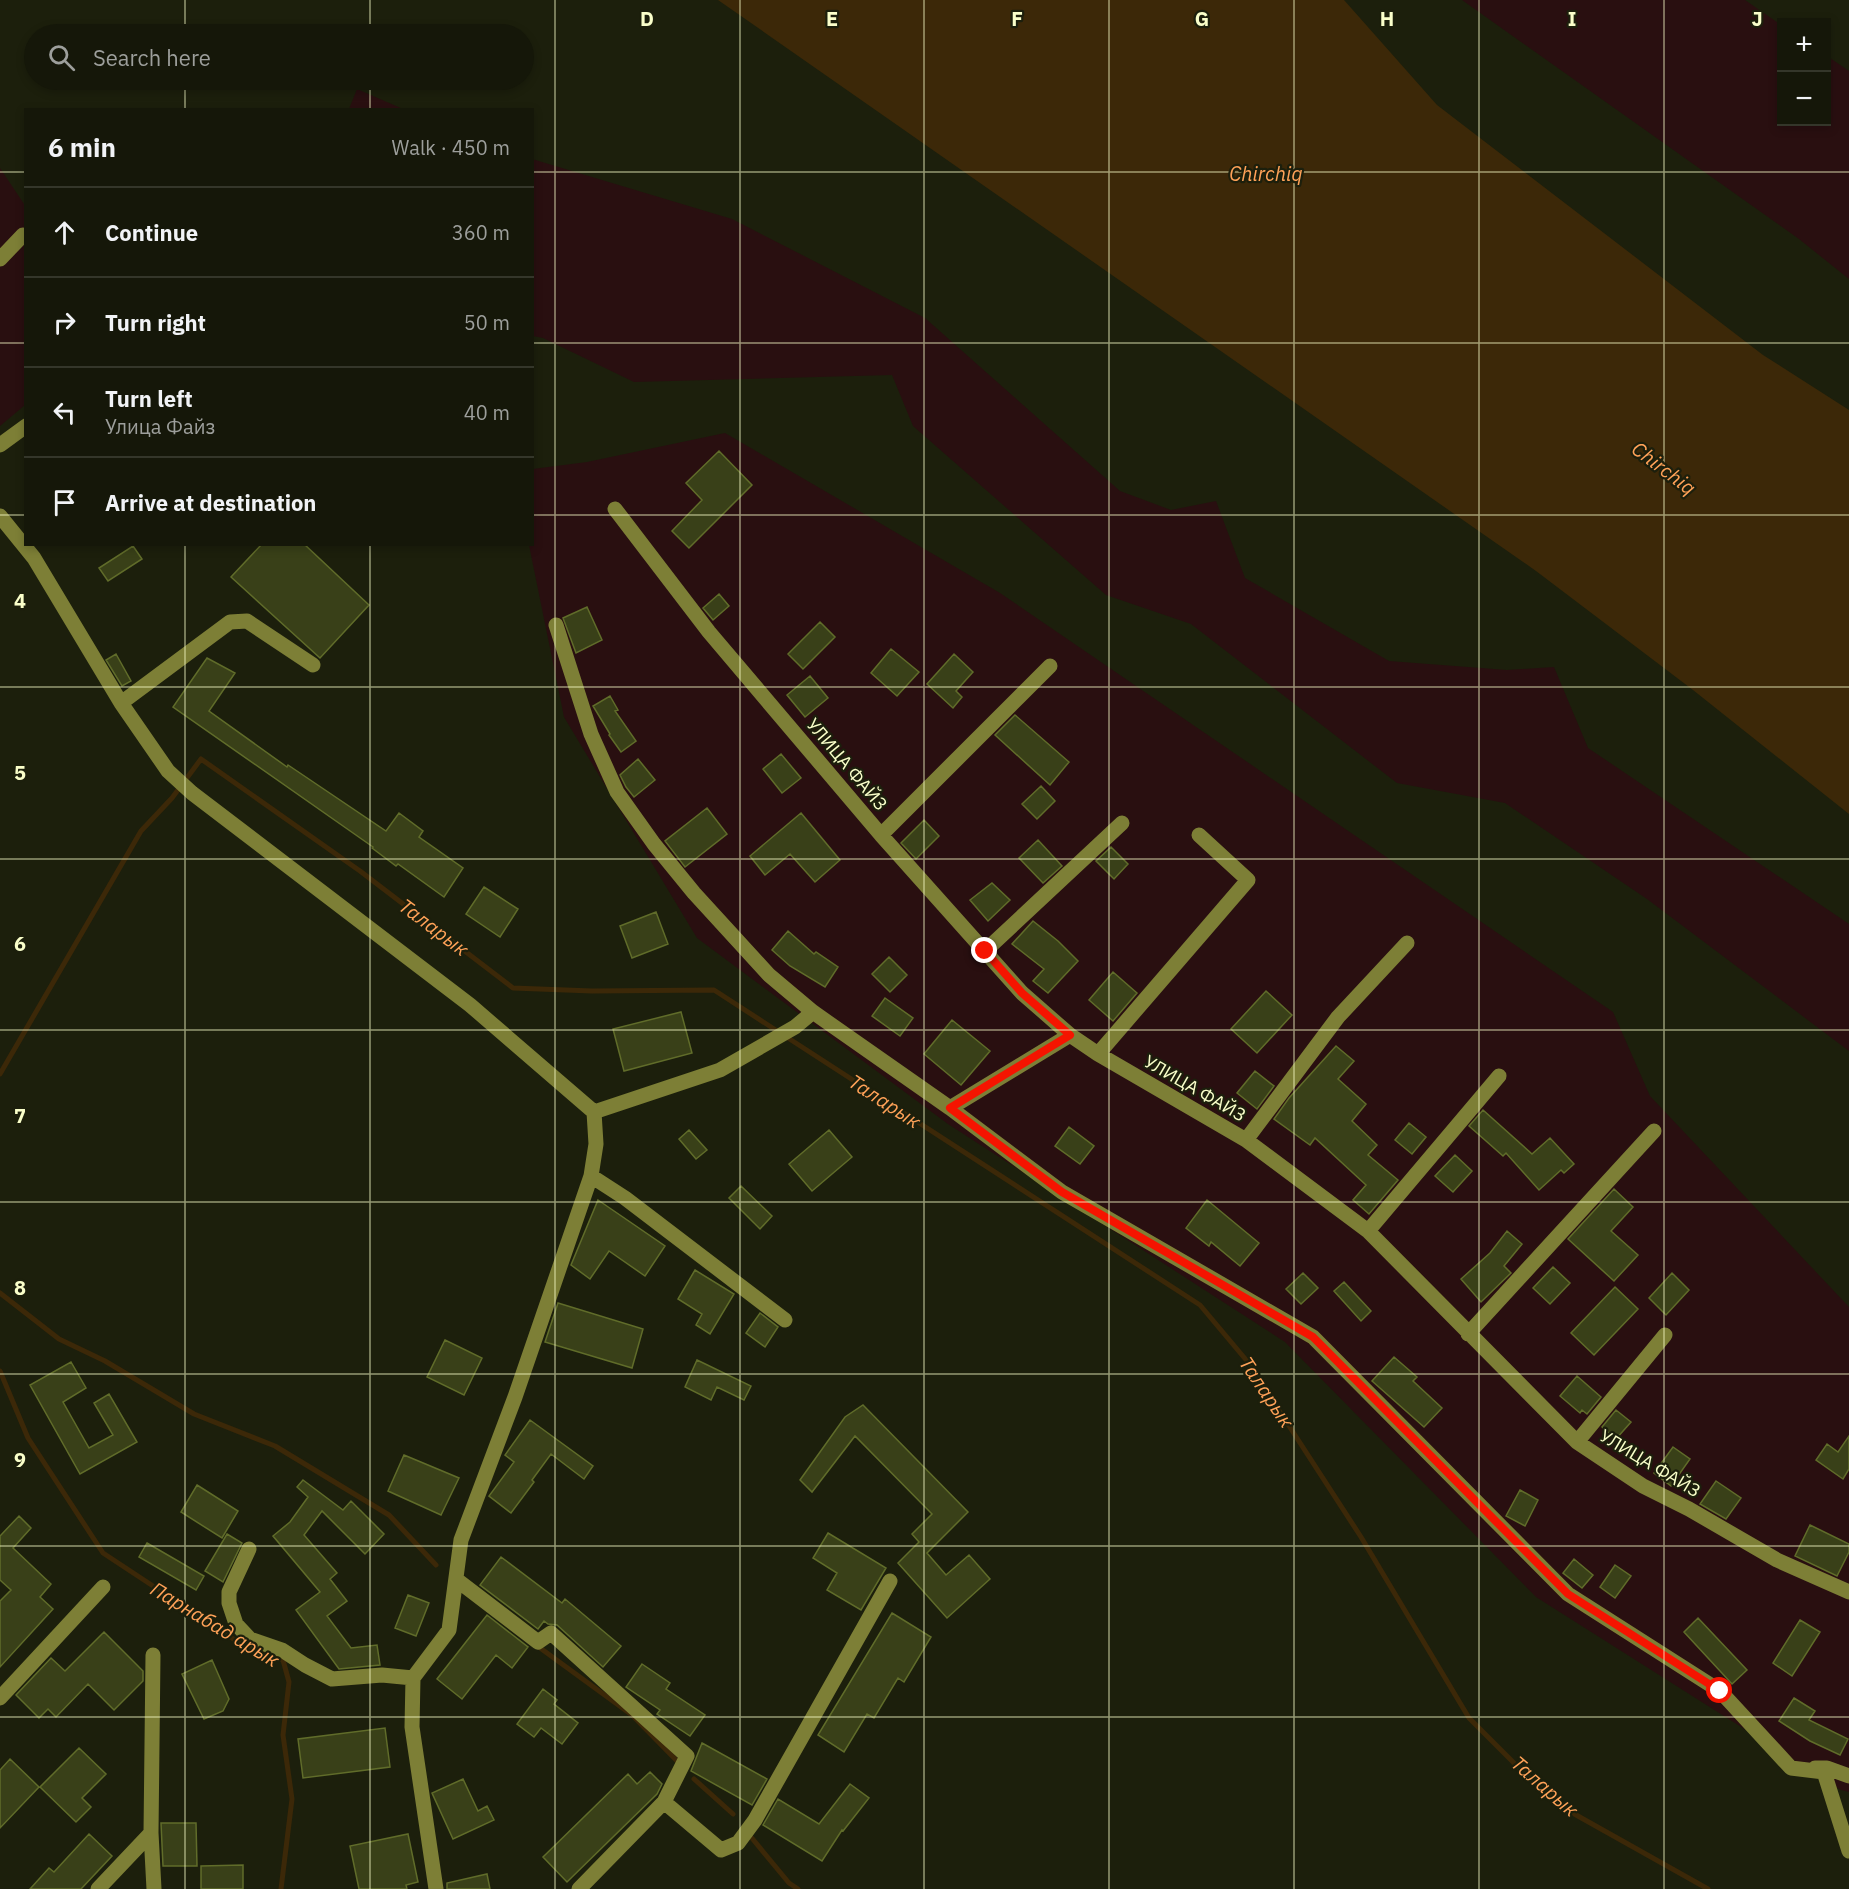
<!DOCTYPE html>
<html lang="en">
<head>
<meta charset="utf-8">
<style>
	body { margin:0; font-family:"IBM Plex Sans",sans-serif; background:#1e2012; color:#f1f3f6 }
	.controls { position:absolute; right:18px; top:18px; display:grid; overflow:hidden; border-radius:0px; box-shadow:0 3px 9px #0003 }
	.controls button { width:54px; height:54px; display:grid; place-items:center; padding:0; border:0; border-bottom:2px solid #34362a; background:#151709; color:#f1f3f6; font:30px sans-serif }
	.stop { position:absolute; width:18px; height:18px; margin:-14px; border:4px solid #f51400; border-radius:50%; background:#fff }
	.stop.end { background:#f51400; border-color:#fff; box-shadow:0 2px 6px #0008 }
	.list { margin:0; padding:0; list-style:none }
	h2 { display:flex; justify-content:space-between; align-items:center; height:78px; margin:0; padding:0 24px; font-size:26px }
	h2 small { font-size:20px; font-weight:400; color:#9d9f9c }
	.list li { display:grid; grid-template-columns:39px 1fr auto; gap:18px; align-items:center; box-sizing:border-box; height:90px; padding:0 24px; border-top:2px solid #34362a }
	.list b { display:block; font-size:22px; white-space:nowrap }
	.list p { margin:0; font-size:20px; white-space:nowrap; color:#9d9f9c }
	.list em { font-size:20px; font-style:normal; color:#9d9f9c }
	.icon { flex:none; width:33px; height:33px; fill:none; stroke:currentColor; stroke-width:2; stroke-linecap:round; stroke-linejoin:round }
	.map { position:relative; flex:none; width:1849px; height:1889px; overflow:hidden }
	.search { position:absolute; background:#151709; box-shadow:0 3px 9px #0003; left:24px; top:24px; width:510px; height:66px; display:flex; align-items:center; gap:15px; box-sizing:border-box; padding:0 21px; border-radius:33px; color:#9d9f9c; font-size:22px }
	.panel { position:absolute; background:#151709; box-shadow:0 3px 9px #0003; left:24px; top:108px; width:510px; height:438px; border-radius:0px }
	.map>svg:first-child { display:block }
</style>
</head>
<body>
<div class="map">
<svg width="1849" height="1889" viewBox="0 0 1849 1889">
	<rect width="100%" height="100%" fill="#1c1f0c"/>
	<path fill="#290f10" d="M1462,0h283l36,25 1,97h44l1,-66 22,15v208l-50,-40z
		M357,89l46,20h-54z
		M532,159l200,60 193,99 195,173 51,19 45,-9 29,77 144,83 118,9 47,-3 34,81 261,176v127l-202,-152 -142,-96 -108,-20 -206,-159 -85,-29 -193,-169 -21,-51 -258,7 -91,-44 -10,-2z
		M0,168l26,39 -1,198 -25,21z
		M725,433l275,160 613,419 37,84 199,211v485l-8,-2 -305,-193 -251,-255 -337,-218 -251,-186 -133,-221 -35,-172 3,-1 1,-75 54,-7z"/>
	<path fill="#3c2808" d="M718,0h626l93,105 326,250 86,55v404l-156,-124 -157,-119z"/>
	<g fill="none" stroke-linecap="round" stroke-linejoin="round">
		<path stroke="#3c2808" stroke-width="5" d="M0,1074l141,-243 31,-33 29,-39 159,112 153,117 79,3 122,-1 486,315 47,56 114,176 108,181 47,47 53,46 139,78
			M0,1293l59,46 46,22 89,53 81,32 114,69 47,50
			M0,1371l28,67 75,115 144,95 36,12 6,22 -6,53 9,64 -11,90
			M536,1645l96,70 48,49
			M694,1779l39,35
			M751,1837l38,46 9,6"/>
	</g>
	<path fill="#394018" stroke="#606c2a" stroke-width="1.5" d="M719,451l33,34 -63,63 -17,-17 30,-31 -16,-17z
		M262,544h42l65,61 -49,53 -89,-81z
		M133,546l9,13 -34,22 -9,-13z
		M719,594l10,12 -16,14 -10,-12z
		M587,607l15,33 -26,13 -13,-35z
		M820,622l15,15 -32,32 -15,-15z
		M891,649l28,23 -22,24 -26,-23z
		M116,654l15,27 -9,5 -16,-26z
		M954,654l19,18 -17,19 6,6 -9,11 -26,-24z
		M207,658l28,15 -26,38 78,56 1,-2 98,66 13,-18 24,18 -4,6 44,31 -19,29 -46,-33 -2,2 -24,-18 1,-1 -200,-140z
		M810,676l18,22 -23,19 -18,-22z
		M610,696l8,14 -3,1 21,30 -15,11 -12,-17 1,-1 -17,-28z
		M1015,715l54,47 -19,23 -55,-50z
		M781,754l20,24 -19,15 -19,-24z
		M638,759l17,21 -21,17 -8,-10 -6,-12z
		M1041,786l14,15 -18,18 -15,-15z
		M707,808l20,26 -42,33 -20,-26z
		M801,813l39,47 -25,22 -25,-28 -25,21 -15,-19z
		M924,820l15,16 -23,23 -15,-16z
		M1038,840l24,26 -19,17 -24,-25z
		M1111,847l17,17 -14,15 -18,-18z
		M992,883l18,17 -22,21 -18,-21z
		M484,887l34,22 -18,28 -34,-23z
		M656,912l12,32 -36,14 -12,-32z
		M1033,921l25,20 20,20 -30,32 -15,-12 11,-12 -32,-25z
		M788,931l26,23 2,-2 22,15 -13,20 -35,-21 -18,-16z
		M889,957l18,18 -17,17 -18,-18z
		M1113,972l24,21 -24,28 -24,-21z
		M1266,991l26,24 -35,38 -26,-24z
		M885,998l28,20 -13,18 -28,-20z
		M681,1012l11,41 -68,18 -11,-42z
		M952,1020l38,31 -29,34 -37,-31z
		M1336,1046l18,15 -16,18 28,25 -14,17 25,24 -9,10 30,25 -29,34 -16,-14 13,-15 -51,-47 -5,7 -36,-26 15,-21z
		M1255,1071l19,15 -17,23 -20,-16z
		M1483,1110l49,44 18,-16 24,26 -10,9 -3,-3 -22,20 -33,-37 -3,3 -34,-30z
		M1409,1123l17,14 -14,17 -17,-14z
		M1069,1127l25,19 -14,18 -25,-18z
		M689,1130l18,20 -11,9 -17,-20z
		M829,1130l23,27 -40,34 -23,-27z
		M1455,1155l17,16 -19,21 -18,-16z
		M741,1186l31,30 -12,13 -31,-31z
		M1614,1189l19,18 -22,24 27,24 -24,26 -46,-42z
		M598,1200l67,46 -20,30 -36,-25 -19,28 -19,-14z
		M1207,1200l52,43 -19,23 -29,-24 -2,4 -23,-18z
		M1507,1231l15,13 -18,22 7,7 -30,29 -20,-23 29,-26z
		M1553,1267l17,16 -20,21 -17,-16z
		M695,1270l39,24 -24,40 -14,-9 6,-11 -24,-15z
		M1303,1273l15,15 -17,16 -15,-15z
		M1672,1273l17,17 -23,25 -17,-17z
		M1344,1282l27,29 -10,10 -27,-30z
		M1615,1287l23,22 -44,46 -23,-22z
		M558,1303l85,26 -11,39 -87,-26z
		M760,1313l18,14 -13,20 -19,-14z
		M445,1340l37,18 -18,37 -37,-18z
		M1394,1357l23,20 -4,4 29,27 -18,19 -52,-46z
		M697,1360l54,26 -7,14 -27,-13 -6,13 -26,-13z
		M71,1362l15,26 -23,14 26,46 24,-13 -19,-32 15,-9 28,48 -57,32 -50,-89z
		M1577,1376l24,21 -14,17 -5,-4 -2,3 -20,-17z
		M863,1405l105,107 -41,41 19,22 23,-20 21,24 -43,39 -49,-55 21,-21 -7,-8 20,-20 -77,-78 -43,56 -12,-12 45,-63z
		M1616,1410l15,12 -15,17 -14,-12z
		M530,1420l63,46 -9,13 -33,-25 -19,26 2,2 -23,31 -22,-17 25,-34 -9,-7z
		M1849,1436v33l-6,10 -27,-19 11,-16 11,8z
		M1673,1447l17,12 -19,27 -17,-13z
		M404,1455l55,23 -18,37 -53,-24z
		M303,1480l40,30 8,-9 33,33 -19,20 -43,-43 -18,24 33,38 -7,6 17,22 -20,15 24,32 26,-3 3,20 -41,4 -43,-59 24,-18 -47,-56 17,-14 18,-25 -11,-10z
		M1716,1481l25,17 -15,21 -26,-15z
		M197,1485l41,26 -16,27 -41,-26z
		M1520,1490l18,10 -13,26 -19,-10z
		M19,1516l12,12 -18,20 38,36 -11,13 13,12 -53,58v-66l11,-11 -11,-10v-44z
		M1810,1525l39,19v8l-12,24 -42,-20z
		M828,1533l58,35 -25,42 -34,-20 10,-17 -24,-15z
		M227,1534l15,9 -19,39 -18,-11z
		M147,1543l57,33 -8,14 -57,-33z
		M501,1557l61,46 3,-4 56,47 -18,21 -46,-42 -9,-1 -4,-3 -6,8 -58,-44z
		M1574,1559l19,16 -11,13 -19,-15z
		M1615,1565l16,11 -16,22 -15,-11z
		M408,1595l21,8 -13,33 -21,-8z
		M892,1613l39,24 -27,45 -6,-4 -24,40 -7,-4 -23,38 -26,-17z
		M487,1615l41,32 -16,21 -16,-13 -34,44 -25,-20z
		M1698,1618l49,52 -15,14 -48,-52z
		M1800,1620l20,12 -28,44 -19,-13z
		M104,1632l39,39v10l-29,29 -26,-26 -32,33 -8,-8 -9,9 -23,-23 35,-37 14,13z
		M212,1660l17,39 -6,12 -19,8 -22,-45z
		M642,1664l28,19 -4,6 39,26 -15,21 -33,-22 3,-4 -34,-23z
		M543,1689l14,11 -3,4 24,19 -16,21 -21,-16 -7,9 -17,-13z
		M1794,1698l21,13 -6,9 39,19 -8,16 -30,-14 -31,-20z
		M385,1728l5,39 -87,11 -5,-39z
		M702,1743l65,36 -15,26 -61,-34z
		M79,1748l27,26 -24,24 9,9 -15,15 -36,-35z
		M10,1759l29,28 -39,41v-58z
		M650,1772l12,12 -5,10 -90,88 -24,-25 85,-83 9,10z
		M463,1779l15,32 9,-5 7,14 -41,19 -21,-46z
		M850,1784l19,14 -26,33 -1,-1 -20,31 -59,-36 15,-26 41,25z
		M161,1823h35l1,43h-34z
		M89,1834l23,22 -31,33h-51l19,-21 5,4z
		M408,1834l10,48 -12,3 1,4h-48l-9,-43z
		M243,1865v24h-42v-23z
		M487,1874l3,15h-43v-6z"/>
	<g fill="none" stroke-linecap="round" stroke-linejoin="round">
		<path stroke="#7d7f36" stroke-width="15" d="M0,259l23,-24
			M0,445l26,-19
			M615,509l94,123 172,203 141,158 48,42 28,19 148,86 122,91 209,211 66,44 46,23 88,51 72,32
			M0,516l34,42 87,145 47,68 24,22 278,212 124,107 126,-42 75,-43 18,-15
			M556,625l35,109 26,58 37,52 40,49 75,82 44,37 137,96 112,84 251,145 255,257 152,97 71,77 33,4 25,79
			M121,703l109,-81 17,-1 66,44
			M881,835l169,-169
			M985,951l137,-128
			M1098,1054l150,-174 -49,-45
			M950,1108l120,-73
			M1246,1140l92,-123 69,-74
			M591,1176l34,22 160,122
			M1368,1231l131,-155
			M1468,1334l186,-203
			M1577,1442l88,-107
			M249,1549l-20,43v11l7,21 14,15 32,11 23,15 27,14 50,-4 31,3
			M457,1580l81,62 13,-9 136,123 -23,46
			M153,1655l-2,178 3,56
			M0,1698l103,-111
			M1815,1768h12l22,8
			M98,1889l53,-56
			M436,1889l-24,-162 1,-49 36,-48 12,-90 54,-143 76,-221 5,-32 -2,-32
			M579,1889l85,-87 57,48 17,-7 17,-23 135,-239"/>
	</g>
	<g fill="none" stroke-linecap="round" stroke-linejoin="round">
		<path stroke="#f51400" stroke-width="8" d="M985,951l37,42 48,42 -120,73 112,84 251,145 255,257 152,97"/>
	</g>
	<path fill="none" stroke="#faffca" stroke-width="1.5" stroke-opacity="0.55" d="M185,0v34M370,0v34M555,0v1889M740,0v1889M924,0v1889M1109,0v1889M1294,0v1889M1479,0v1889M1664,0v1889M185,80v30M370,80v30M0,172h26M532,172h1317M0,343h26M532,343h1317M0,515h26M532,515h1317M185,544v1345M370,544v1345M0,687h1849M0,859h1849M0,1030h1849M0,1202h1849M0,1374h1849M0,1546h1849M0,1717h1849"/>
	<g text-anchor="middle" dominant-baseline="central" stroke-width="4.5" stroke-linejoin="round" paint-order="stroke">
		<g font-size="18" fill="#faffca" stroke="#1c1f0c">
			<text transform="translate(847 764) rotate(50)">УЛИЦА ФАЙЗ</text>
			<text transform="translate(1195 1088) rotate(30)">УЛИЦА ФАЙЗ</text>
			<text transform="translate(1650 1463) rotate(31)">УЛИЦА ФАЙЗ</text>
		</g>
		<g font-size="20" font-style="italic" fill="#ffa258" stroke="#1c1f0c">
			<text x="1266" y="173">Chirchiq</text>
			<text transform="translate(1664 468) rotate(37)">Chirchiq</text>
			<text transform="translate(434 927) rotate(37)">Таларык</text>
			<text transform="translate(885 1101) rotate(33)">Таларык</text>
			<text transform="translate(1267 1392) rotate(56)">Таларык</text>
			<text transform="translate(215 1624) rotate(31)">Парнабад арык</text>
			<text transform="translate(1545 1786) rotate(41)">Таларык</text>
		</g>
	</g>
	<g font-size="20" text-anchor="middle" font-weight="bold" fill="#faffca" stroke="#1c1f0c" stroke-width="4.5" stroke-linejoin="round" paint-order="stroke">
		<text x="647" y="26">D</text>
		<text x="832" y="26">E</text>
		<text x="1017" y="26">F</text>
		<text x="1202" y="26">G</text>
		<text x="1387" y="26">H</text>
		<text x="1572" y="26">I</text>
		<text x="1757" y="26">J</text>
		<text x="20" y="608">4</text>
		<text x="20" y="780">5</text>
		<text x="20" y="951">6</text>
		<text x="20" y="1123">7</text>
		<text x="20" y="1295">8</text>
		<text x="20" y="1467">9</text>
	</g>
</svg>
<div class="controls">
<button>+</button>
<button>−</button>
</div>
<div class="stop" style="left:1720px;top:1691px"></div>
<div class="stop end" style="left:985px;top:951px"></div>
<div class="search"><svg class="icon" aria-label="search" viewBox="0 0 24 24"><circle cx="10" cy="10" r="6"/><path d="M15 15l6 6"/></svg>Search here</div>
<section class="panel">
<h2>6 min<small>Walk · 450 m</small></h2>
<ul class="list">
<li><svg class="icon" aria-label="ahead" viewBox="0 0 24 24"><path d="M12 20V5M6 11l6-6 6 6"/></svg><div><b>Continue</b></div><em>360 m</em></li>
<li><svg class="icon" aria-label="right" viewBox="0 0 24 24"><path d="M7 20v-9h11M14 6l5 5-5 5"/></svg><div><b>Turn right</b></div><em>50 m</em></li>
<li><svg class="icon" aria-label="left" viewBox="0 0 24 24"><path d="M17 20v-9H6M10 6l-5 5 5 5"/></svg><div><b>Turn left</b><p>Улица Файз</p></div><em>40 m</em></li>
<li><svg class="icon" aria-label="arrive" viewBox="0 0 24 24"><path d="M6 21V4h12l-3 4 3 4H6"/></svg><div><b>Arrive at destination</b></div></li>
</ul>
</section>
</div>
</body>
</html>
